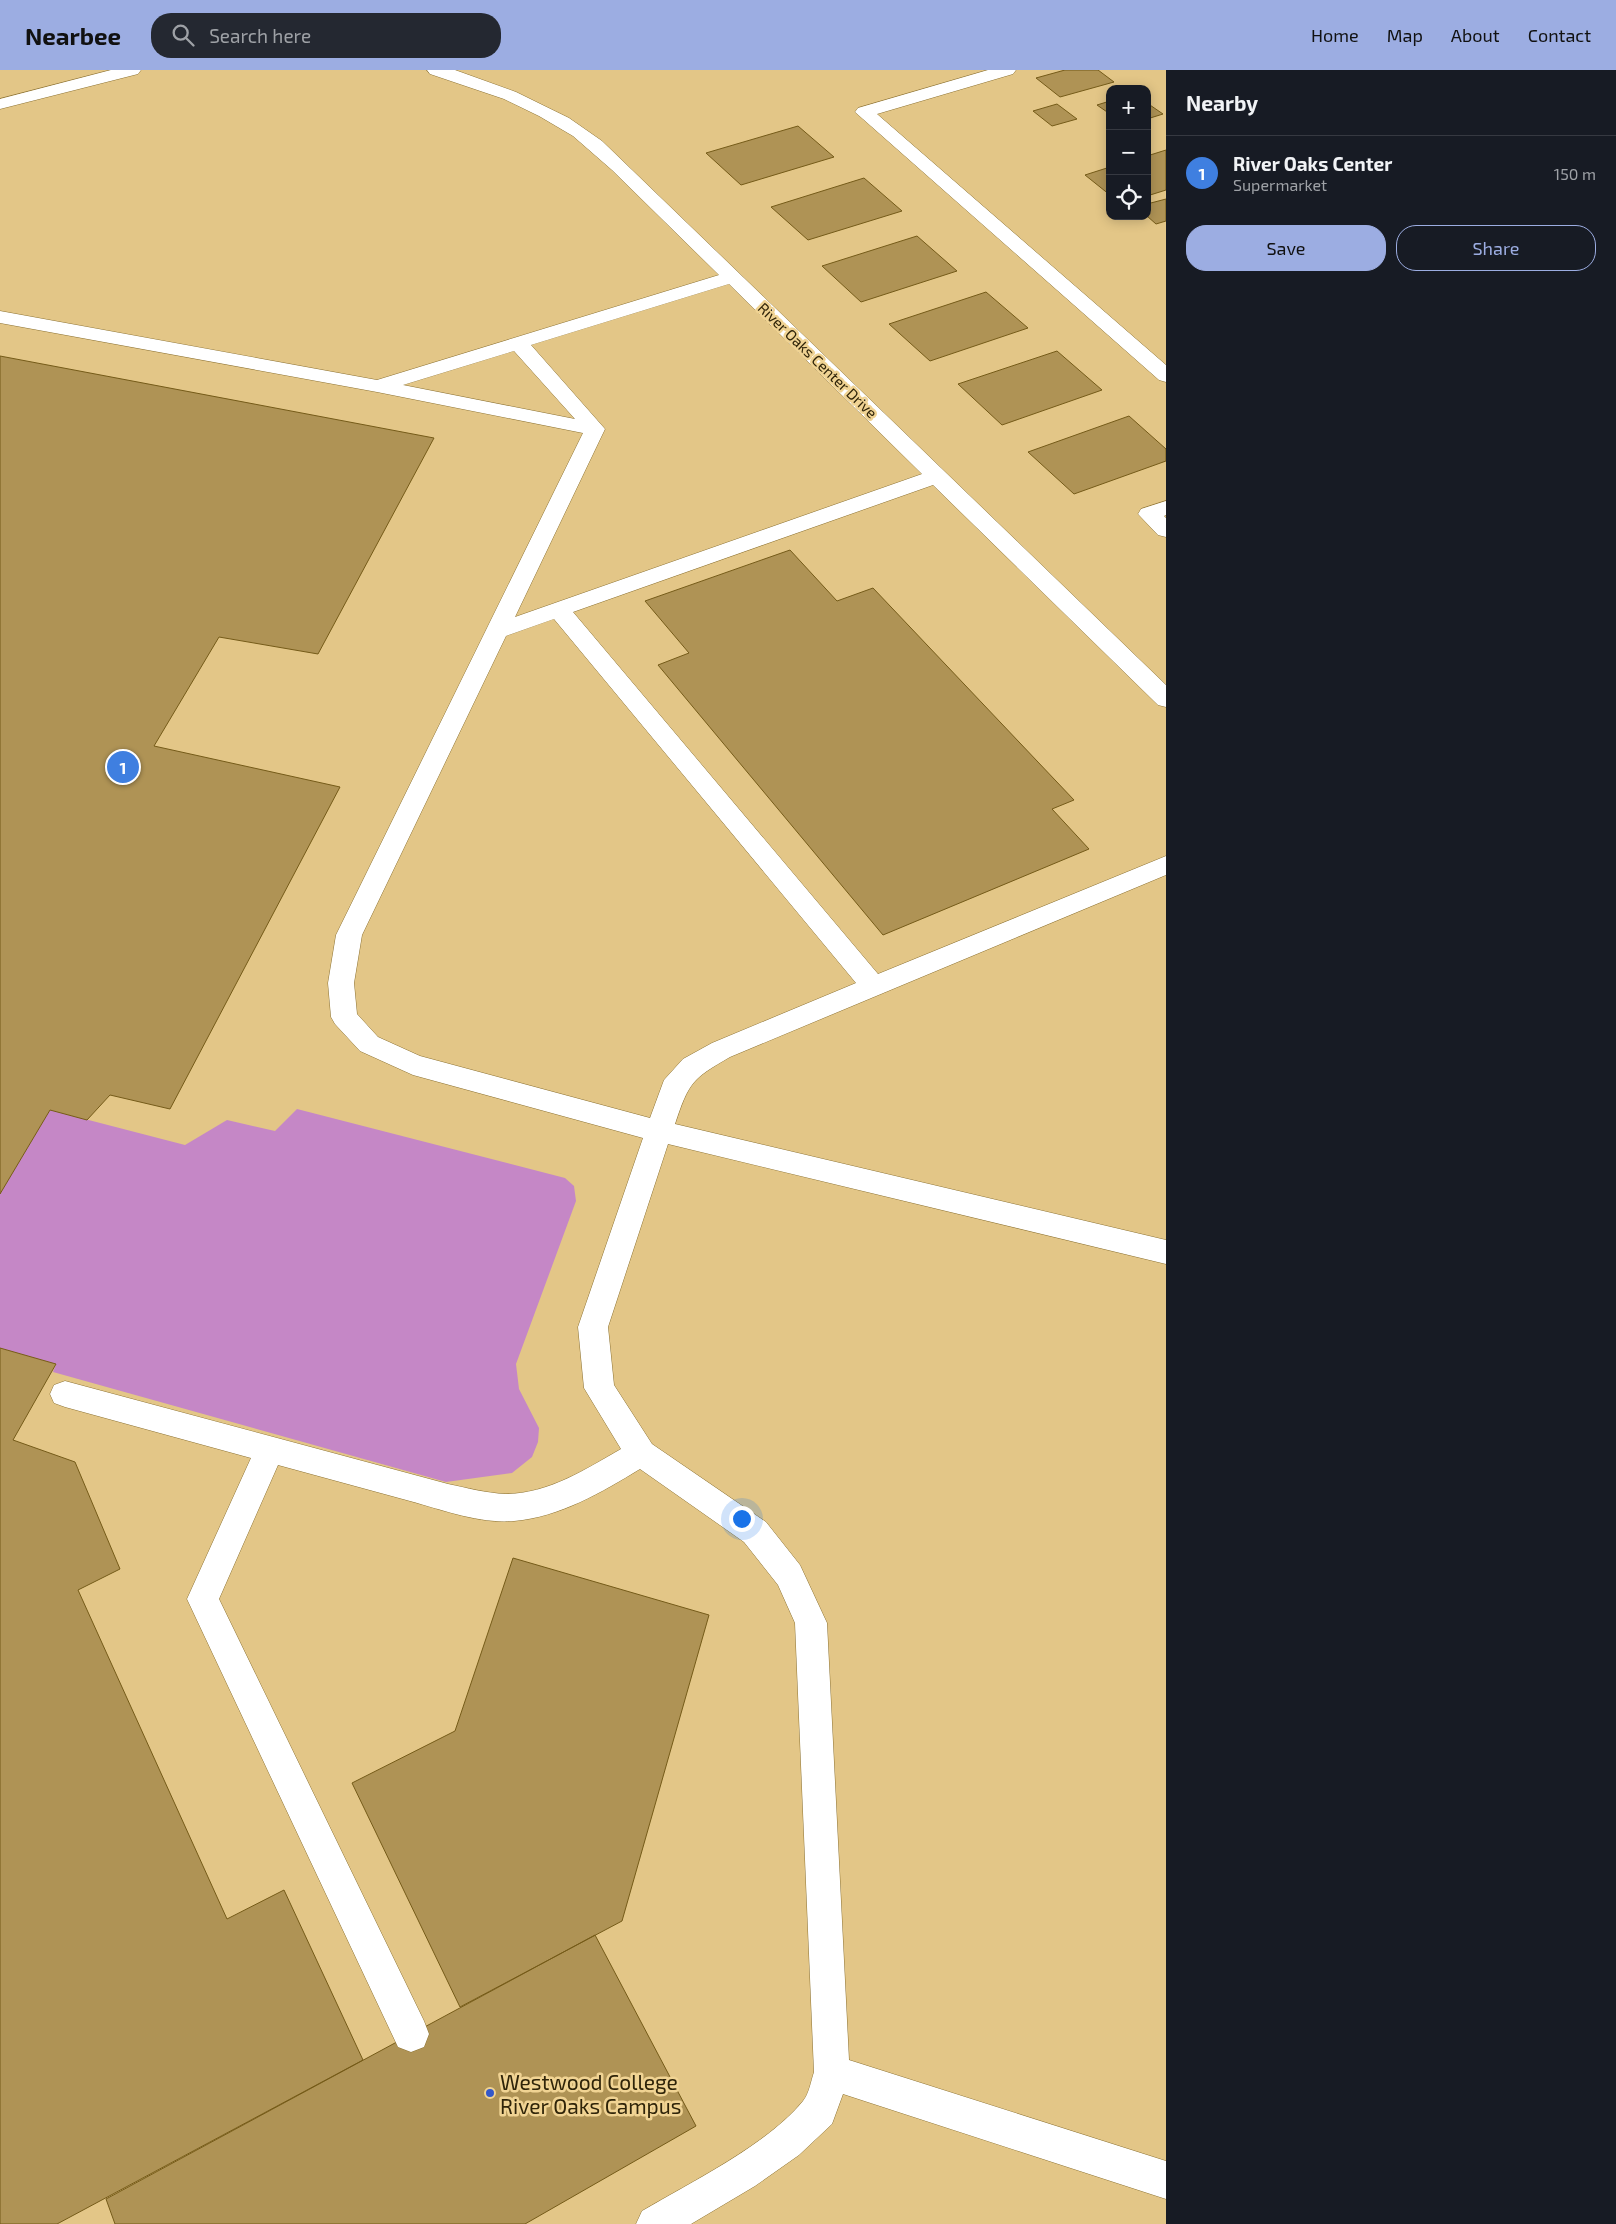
<!DOCTYPE html>
<html lang="en">
<head>
<meta charset="utf-8">
<style>
	body { margin:0; font-family:"Exo 2",sans-serif; background:#242831; color:#f1f3f6 }
	.controls { position:absolute; right:15px; top:15px; display:grid; overflow:hidden; border-radius:10px; box-shadow:0 2px 12px #0003 }
	.controls button { width:45px; height:45px; display:grid; place-items:center; padding:0; border:0; border-bottom:1px solid #363941; background:#171b24; color:#f1f3f6; font:25px sans-serif }
	.you { position:absolute; left:741px; top:1448px; width:18px; height:18px; margin:-12px; border:4px solid #fff; border-radius:50%; background:#1a73e8; box-shadow:0 0 0 8px #1a73e833 }
	.badge { display:grid; place-items:center; width:32px; height:32px; border-radius:50%; background:#9cade2; color:#fff; font-size:16px; font-weight:700 }
	.pin { position:absolute; translate:-50% -50%; border:2px solid #fff; box-shadow:0 1px 5px #0006 }
	.list { margin:0; padding:0; list-style:none }
	h2 { display:flex; justify-content:space-between; align-items:center; height:65px; margin:0; padding:0 20px; font-size:21px }
	h2 small { font-size:16px; font-weight:400; color:#9ea1a6 }
	.list li { display:grid; grid-template-columns:32px 1fr auto; gap:15px; align-items:center; box-sizing:border-box; height:75px; padding:0 20px; border-top:1px solid #363941 }
	.list b { display:block; font-size:19px; white-space:nowrap }
	.list p { margin:0; font-size:16px; white-space:nowrap; color:#9ea1a6 }
	.list em { font-size:16px; font-style:normal; color:#9ea1a6 }
	.actions { display:flex; gap:10px; padding:15px 20px }
	.actions a { flex:1; padding:11px 0; border:1px solid #9cade2; border-radius:20px; text-align:center; font-size:18px; color:#9cade2 }
	.actions .main { background:#9cade2; color:#111 }
	.icon { flex:none; width:28px; height:28px; fill:none; stroke:currentColor; stroke-width:2; stroke-linecap:round; stroke-linejoin:round }
	.map { position:relative; flex:none; width:1166px; height:2154px; overflow:hidden }
	header { display:flex; align-items:center; gap:30px; box-sizing:border-box; height:70px; padding:0 25px; background:#9cade2; color:#111 }
	header strong { font-size:24px }
	nav { display:flex; gap:28px; margin-inline-start:auto; font-size:18px }
	.search { width:350px; height:45px; background:#242831; display:flex; align-items:center; gap:12px; box-sizing:border-box; padding:0 18px; border-radius:20px; color:#9ea1a6; font-size:19px }
	main { display:flex }
	aside { flex:1; background:#171b24 }
	.map>svg:first-child { display:block }
</style>
</head>
<body>
<header>
<strong>Nearbee</strong>
<div class="search"><svg class="icon" aria-label="search" viewBox="0 0 24 24"><circle cx="10" cy="10" r="6"/><path d="M15 15l6 6"/></svg>Search here</div>
<nav><a>Home</a><a>Map</a><a>About</a><a>Contact</a></nav>
</header>
<main>
<div class="map">
<svg width="1166" height="2154" viewBox="0 0 1166 2154">
	<rect width="100%" height="100%" fill="#e3c687"/>
	<path fill="#c587c6" d="M297,1039l268,69 9,8 2,15 -60,163 3,25 20,39 -1,14 -6,15 -20,16 -66,9 -393,-110 3,-8 -56,-16v-154l50,-84 135,35 42,-25 48,11z"/>
	<path fill="#af9355" stroke="#755b19" d="M1065,0h33l16,12 -54,15 -24,-19z
		M1110,31v13l-13,-9z
		M1147,33l16,11 -16,5z
		M1057,34l20,15 -25,7 -19,-15z
		M798,56l36,31 -93,28 -35,-32z
		M1166,80v40l-19,6v-40z
		M1110,97v28l-25,-20z
		M864,108l38,33 -94,29 -37,-33z
		M1166,129v22l-10,3 -9,-8v-12z
		M917,166l40,35 -96,31 -39,-36z
		M986,222l42,36 -98,33 -41,-37z
		M1057,281l45,39 -100,35 -44,-41z
		M0,286l434,82 -116,216 -99,-17 -65,109 186,41 -170,322 -60,-14 -23,25 -37,-10 -50,84z
		M1129,346l37,33v12l-92,33 -46,-42z
		M790,480l47,51 36,-13 201,212 -22,9 37,40 -206,86 -225,-270 31,-12 -44,-52z
		M0,1278l56,16 -43,76 62,22 45,107 -42,21 149,329 57,-29 79,170 -306,164h-57z
		M513,1488l196,57 -87,306 -162,86 -108,-224 103,-52z
		M595,1865l101,191 -171,98h-410l-9,-25z"/>
	<g fill="none" stroke-linecap="round" stroke-linejoin="round">
		<defs>
			<path id="lane" d="M111,0h30l-3,4 -138,35v-10z
				M427,0h28l61,22 53,26 33,23 564,544v22l-8,-2 -225,-220 -360,127 305,362 288,-118v19l-436,182c-38,22 -41,25 -55,67l491,116v24l-498,-120 -60,183 6,58 38,59 114,78 34,43 27,58 22,437 317,101v38l-323,-105 -11,30 -33,31 -44,31 -64,38h-55l6,-13c49,-29 125,-66 161,-110 6,-7 8,-20 11,-29l-19,-449 -17,-38 -34,-43 -104,-73c-38,23 -80,48 -126,52 -34,3 -71,-11 -104,-20 -44,-12 -88,-24 -132,-36l-59,134 205,422 5,13 -5,13 -13,5 -13,-5 -211,-448 64,-141 -186,-51 -11,-4 -4,-9 4,-9 11,-4 383,103c19,4 38,9 57,10 43,0 81,-25 116,-45l-37,-61 -6,-61 65,-189 -230,-63 -53,-24 -25,-27 -4,-7 -3,-34 8,-48 247,-502 -206,-41 -377,-69v-12l377,69 342,-105 -107,-105 -39,-34 -34,-20 -35,-17 -74,-25zM729,214l193,190 -407,143 90,-188 -74,-84zM514,281l61,68 -172,-34zM554,549l302,364 -144,60 -29,16 -19,21 -14,38 -230,-62 -42,-19 -21,-23 -3,-31 8,-48 144,-299z"/>
			<path id="street" d="M988,0h28l-3,4 -136,40 289,251v17l-7,-2 -304,-268 3,-4z
				M1166,431v14l-2,1 2,2v19l-8,-2 -20,-21 3,-5z"/>
		</defs>
		<use href="#lane" stroke="#8c7233" stroke-width="1"/>
		<use href="#street" stroke="#8c7233" stroke-width="1"/>
		<use href="#lane" fill="#fff" fill-rule="evenodd"/>
		<use href="#street" fill="#fff" fill-rule="evenodd"/>
	</g>
	<circle fill="#3458c9" stroke="#f0d393" stroke-width="2" cx="490" cy="2023" r="5"/>
	<g text-anchor="middle" dominant-baseline="central" stroke-width="5" stroke-linejoin="round" paint-order="stroke">
		<g font-size="15" fill="#2f2409" stroke="#f0d393">
			<text transform="translate(818 290) rotate(44)">River Oaks Center Drive</text>
		</g>
		<g font-size="21" fill="#2f2409" stroke="#f0d393" text-anchor="start">
			<text x="500" y="2011">Westwood College<tspan x="500" dy="24">River Oaks Campus</tspan></text>
		</g>
	</g>
</svg>
<div class="controls">
<button>+</button>
<button>−</button>
<button><svg class="icon" aria-label="locate" viewBox="0 0 24 24"><circle cx="12" cy="12" r="6"/><path d="M12 2v4M12 18v4M2 12h4M18 12h4"/></svg></button>
</div>
<div class="you"></div>
<div class="pin badge" style="left:123px;top:697px;background:#3f7fe0">1</div>
</div>
<aside>
<h2>Nearby<small></small></h2>
<ul class="list">
<li><span class="badge" style="background:#3f7fe0">1</span><div><b>River Oaks Center</b><p>Supermarket</p></div><em>150 m</em></li>
</ul>
<div class="actions"><a class="main">Save</a><a>Share</a></div>
</aside>
</main>
</body>
</html>
